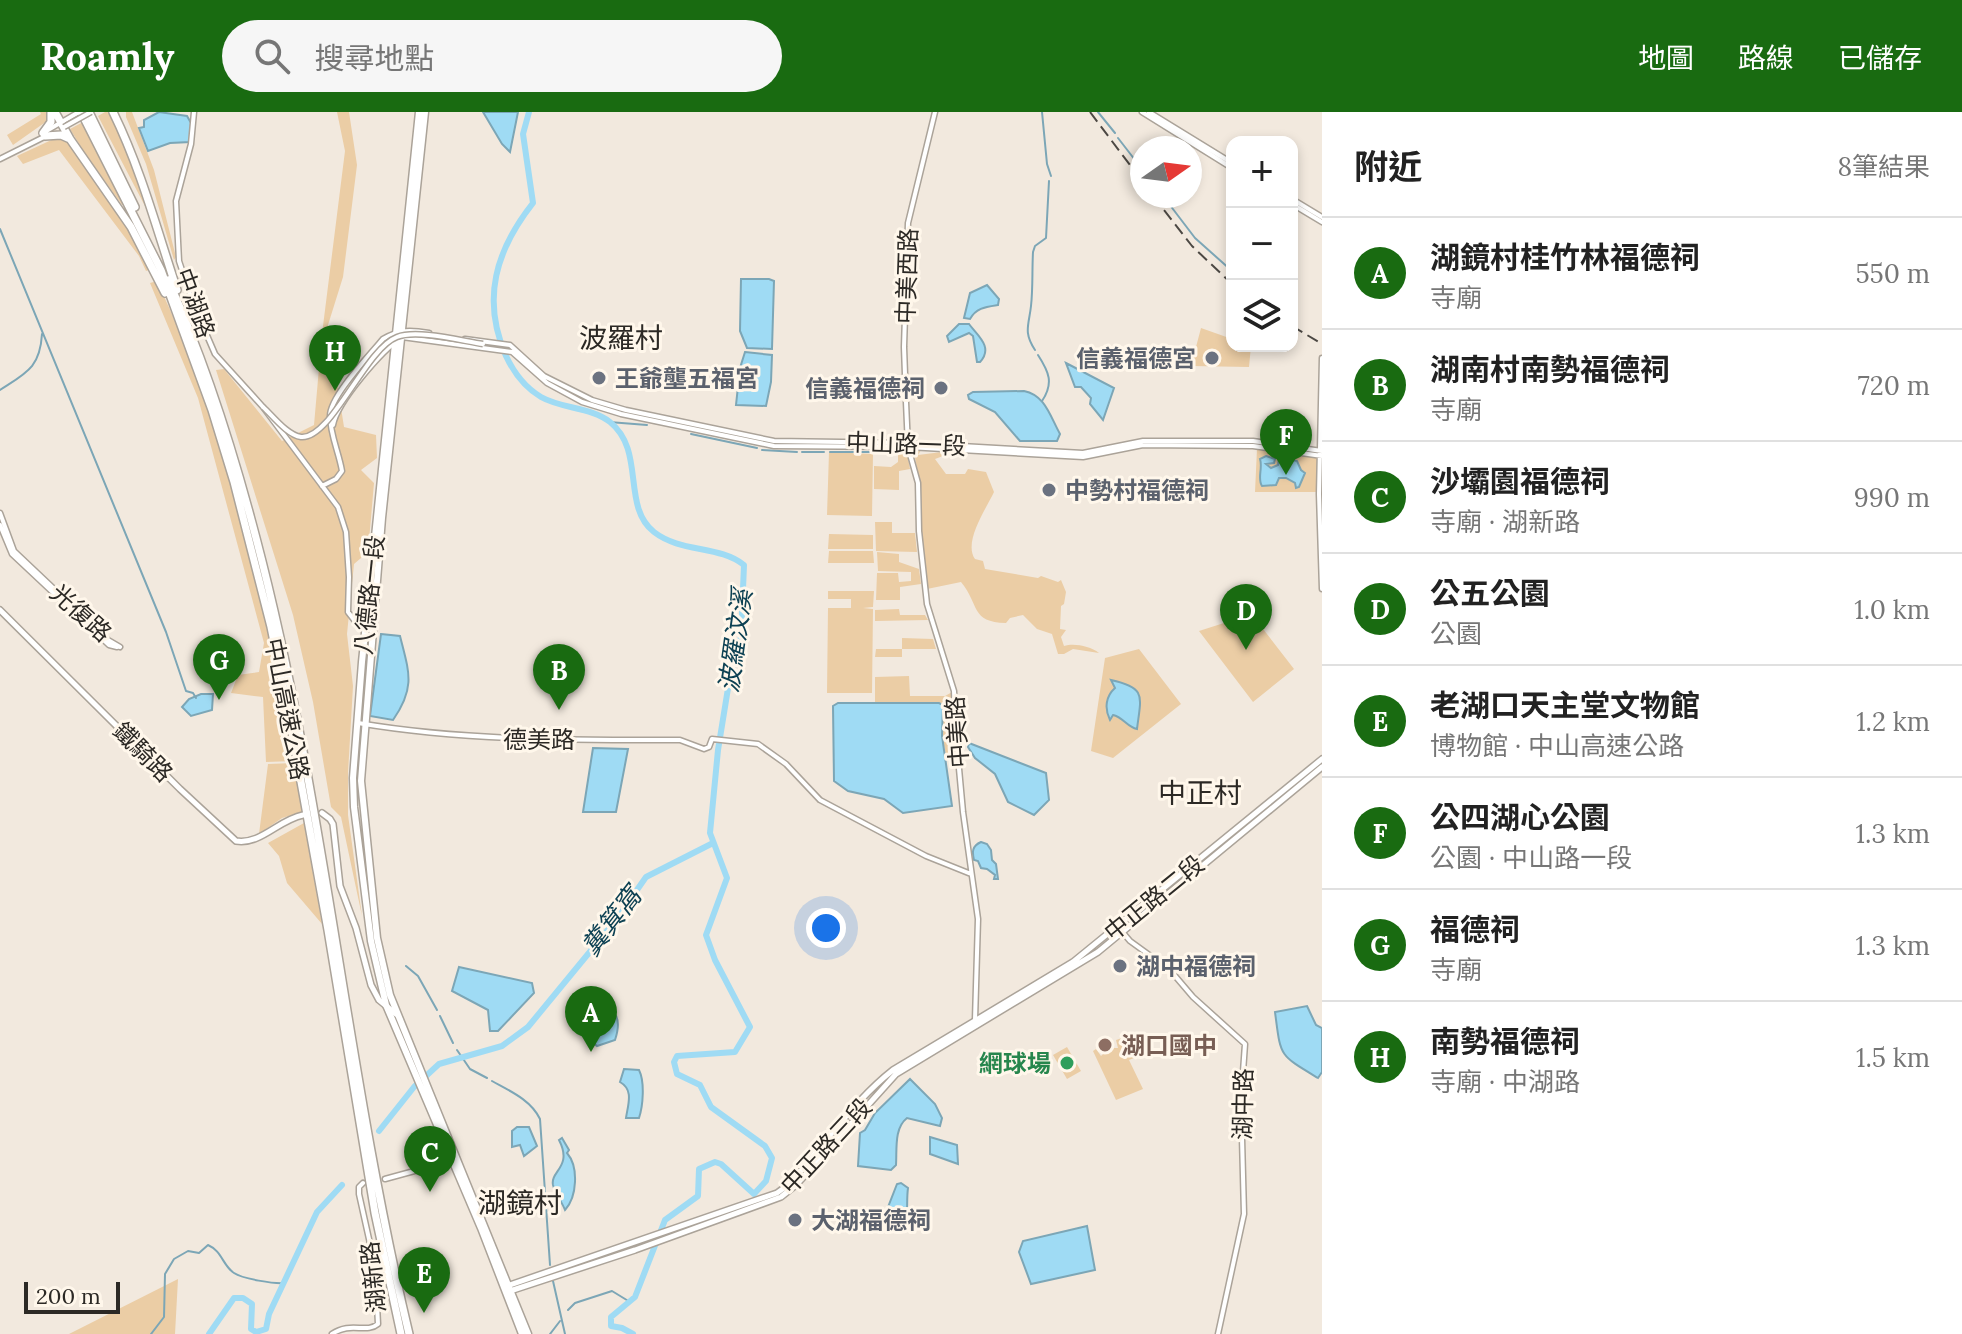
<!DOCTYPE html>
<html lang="zh-TW">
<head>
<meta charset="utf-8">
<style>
	body { margin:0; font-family:Lora,"Noto Sans TC",serif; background:#f6f6f6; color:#222 }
	.controls { position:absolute; right:24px; top:24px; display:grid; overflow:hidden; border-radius:16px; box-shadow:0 4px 12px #0003 }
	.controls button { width:72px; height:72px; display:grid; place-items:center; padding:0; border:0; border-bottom:2px solid #e0e0e0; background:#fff; color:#222; font:40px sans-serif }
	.compass { position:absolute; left:1130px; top:24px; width:72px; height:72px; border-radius:50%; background:#fff; box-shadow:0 4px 12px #0003; rotate:76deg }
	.scale { position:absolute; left:24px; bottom:20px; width:96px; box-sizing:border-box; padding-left:8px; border:4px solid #2c2925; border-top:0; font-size:22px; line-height:28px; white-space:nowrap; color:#2c2925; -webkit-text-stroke:6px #fff7eb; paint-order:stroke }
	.you { position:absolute; left:826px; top:816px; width:28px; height:28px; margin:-20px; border:6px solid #fff; border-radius:50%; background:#1a73e8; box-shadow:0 0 0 12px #1a73e833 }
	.badge { display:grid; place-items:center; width:52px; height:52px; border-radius:50%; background:#196b11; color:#fff; font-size:26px; font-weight:700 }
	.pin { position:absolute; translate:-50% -66px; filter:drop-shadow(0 2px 4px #0008) }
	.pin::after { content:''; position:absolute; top:42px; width:28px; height:24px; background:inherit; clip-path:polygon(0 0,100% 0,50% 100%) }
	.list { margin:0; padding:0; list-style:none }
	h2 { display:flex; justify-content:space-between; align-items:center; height:104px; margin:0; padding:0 32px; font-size:34px }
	h2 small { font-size:26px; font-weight:400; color:#767676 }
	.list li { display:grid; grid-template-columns:52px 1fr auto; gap:24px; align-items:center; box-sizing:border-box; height:112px; padding:0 32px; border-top:2px solid #e0e0e0 }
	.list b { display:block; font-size:30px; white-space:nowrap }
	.list p { margin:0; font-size:26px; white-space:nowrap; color:#767676 }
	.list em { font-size:26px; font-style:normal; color:#767676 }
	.icon { flex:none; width:44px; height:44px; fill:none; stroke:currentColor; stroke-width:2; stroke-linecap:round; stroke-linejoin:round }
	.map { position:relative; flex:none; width:1322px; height:1222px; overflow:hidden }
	header { display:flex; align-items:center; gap:48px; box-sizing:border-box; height:112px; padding:0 40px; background:#196b11; color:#fff }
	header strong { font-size:38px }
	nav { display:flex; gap:44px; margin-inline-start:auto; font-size:28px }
	.search { width:560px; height:72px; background:#f6f6f6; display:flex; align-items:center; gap:20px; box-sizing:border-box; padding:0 28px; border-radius:44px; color:#767676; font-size:30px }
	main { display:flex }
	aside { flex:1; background:#fff }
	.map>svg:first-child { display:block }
</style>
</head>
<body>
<header>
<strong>Roamly</strong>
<div class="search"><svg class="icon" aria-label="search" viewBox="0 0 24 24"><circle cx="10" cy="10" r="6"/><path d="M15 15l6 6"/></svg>搜尋地點</div>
<nav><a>地圖</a><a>路線</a><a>已儲存</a></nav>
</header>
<main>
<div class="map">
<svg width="1322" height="1222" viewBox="0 0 1322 1222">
	<rect width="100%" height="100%" fill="#f2e9de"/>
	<path fill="#ebcda5" d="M40,0h6l1,9 -34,24 -6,-10 34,-21z
		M105,0h5c15,30 34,65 37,98l-49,-94z
		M126,0h6l22,58 22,87 -2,3 -28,-96 -20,-47z
		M337,0h12l8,53 -14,112 -15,48 16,102 32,8 1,23 -16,12 13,13 -6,69 -14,12 -7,70 6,52 -5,87v42l14,101 -21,-99 -10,-10 -18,-105 -20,-87 -77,-245 8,-1 58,72 32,-16 8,-91 23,-183z
		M83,10l43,82 -4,1 -38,-53 -14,-23z
		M60,24l6,4 59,83 26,46 -5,2 -7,-15 -80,-106 -36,14 -6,-8z
		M157,169c71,151 107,316 137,480l-28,1 -3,-65 -32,-4 7,-18 21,-3 5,-29 -66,-245 -48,-115z
		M1201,216l31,11v7h19l-2,21 -58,-1z
		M1257,337l60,9v34h-62z
		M916,338h5l-3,5 24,-3 1,4 -8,3 11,15h19l3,-5 18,3 8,20c-8,17 -31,50 -19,67l8,2 2,8 53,9 3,-2 17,6 3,-2 5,12 -2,12 -3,2 -1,23 6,1 -5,7 3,9c10,-3 26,0 35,7l-26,-4 -9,5h-6l-6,-20 -15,-5 -14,-14 -13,3 -4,5c-36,-1 -26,-18 -45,-41l-34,7 -7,-63v-44l-6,-29z
		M829,340l44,2 -1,62 -45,-1z
		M898,341h9l3,16 -11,2v19l-25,-1v-23l17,1 7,-5z
		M875,410h17v11h23l2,19 -41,-1z
		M829,422l44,1v14h-45z
		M829,439h44l1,12h-46z
		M877,440l22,2v8l20,7 2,15 -21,3v13h-24l1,-27h21l1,9 12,-1v-9l-33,-1z
		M828,479h46l-1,16 -10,1 10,1 -1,84h-45l1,-85h23v-9h-23z
		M899,497l1,6h25l3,5 -53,1v-11z
		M1249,503l4,1 41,53 -41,33 -54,-71z
		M902,526l31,1 3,10h-34v8h-27l1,-8h26z
		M1139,537l42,55 -68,54 -22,-7 14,-93z
		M909,564l1,20h35l9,-5 2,45 -9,3 4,15 -5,1 -4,-19 1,-30 -3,-3h-65v-26z
		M294,651l8,49 -20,6 -23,16 9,-70z
		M304,711l18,101 -35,-41 -8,-27 -11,-13z
		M1125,925l9,21 -5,2 14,29 -27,11 -23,-49 3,-2 5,7 8,-8h9l-2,-8z
		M1067,935l14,24 -14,8 -14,-24z
		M178,1167l-3,55h-106z"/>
	<path fill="#9fdbf4" stroke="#7ca6b6" stroke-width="2" d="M159,0l28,4 4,7 -1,19 -20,1 -22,8 -9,-23 5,-1v-7z
		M483,0h35l-8,40 -8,-8z
		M741,167h28l5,2 -2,68 -25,-1 -7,-17z
		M987,173l12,14 -1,6c-13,2 -22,3 -28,14l-6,-1 6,-25z
		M959,212h10c8,11 25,23 11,38h-3l-4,-26 -4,-3 -20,9 -2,-6z
		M745,240l27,3 -1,27 -5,24 -30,-1 4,-37z
		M1066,251l48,25 -11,32 -13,-16 1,-6 -10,-11h-6z
		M1024,279c21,4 26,25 36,43l-3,7h-37l-25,-29 -26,-13 -1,-4 5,-3z
		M1266,344l9,3 -1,4 -8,1 5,4 7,-3 1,-8 18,4 4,9 4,3 -6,14 -3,1 -1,-5 -9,-5h-7l-3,7 -14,1c-5,-7 1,-18 -2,-27z
		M381,522l19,2c9,36 16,51 -7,84l-23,-4z
		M1111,568c36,8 30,16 26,49 -10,-2 -14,-12 -24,-14l-3,5c-6,-12 -4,-24 5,-32z
		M201,582h12l-1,16 -21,6 -9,-9 7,-8z
		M838,591h101l4,2 -1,31 10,70 -49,7 -19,-14 -36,-8 -14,-10 -1,-75z
		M969,631l77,30 3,27 -15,15 -26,-13 -13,-28 -20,-16 -7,-11z
		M593,636l35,1 -12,63h-33z
		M981,730l6,2 4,6 1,10 4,4 2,15h-4l1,-4 -8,-6 -6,-1 -3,-7 -4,-1c-2,-8 -2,-14 7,-18z
		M459,855l73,16 2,10 -36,38h-8l-2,-21 -36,-19z
		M598,889c19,10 24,18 17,39l-18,6 -19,-16 4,-4 11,10 5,-1 3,-6c-7,-7 -15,-12 -11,-23l6,-1z
		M1307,894l9,19 6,3v44l-4,6c-40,-24 -37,-21 -43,-66z
		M624,957l15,1c6,12 4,36 0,48h-13c2,-14 8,-28 -6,-36z
		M910,967l25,25 7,14 -2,8 -33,-8c-13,10 -10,31 -11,47l-5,5 -33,-4 2,-33 5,-3 10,-17z
		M517,1015h12l8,19 -13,10 -4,-11 -8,2v-16z
		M930,1025l27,8 1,19 -28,-10z
		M562,1026l7,12 -2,3c12,14 10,44 -2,57 -3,-8 -10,-17 -12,-25 -3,-14 20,-18 6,-45z
		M901,1071l7,5c-2,14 1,27 -4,41l-21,-9 14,-36z
		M1087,1114l8,44 -64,14 -12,-32 4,-11z"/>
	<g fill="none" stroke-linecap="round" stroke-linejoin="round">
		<path stroke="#7ca6b6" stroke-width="2" d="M1042,0l5,52 4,12
			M1098,0l17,21
			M1118,26l24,31
			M1163,84l32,42 37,33
			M0,117l166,403 20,59 7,2 3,5
			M1035,238c-12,-18 -6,-25 -4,-44 2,-17 1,-36 2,-54l2,-6 11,-8 3,-57
			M1038,243c11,17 16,28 4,46
			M0,278c26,-17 40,-22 42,-56
			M609,310l38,3
			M691,322l66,14
			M762,338l35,2
			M802,340h22
			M830,340h75
			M406,854l12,10 19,34
			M440,904l13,27
			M457,938l13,19 17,9
			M492,969c18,10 39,19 48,38l10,146
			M553,1169l12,53
			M568,1198l7,-7 37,-12 18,11
			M151,1222l13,-17 1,-43 9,-15 14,-8 11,2 9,-8c14,6 15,21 26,28 9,6 40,11 51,10
			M550,1222l10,-13"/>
		<path stroke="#9fdbf4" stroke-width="6" d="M529,0l-6,22 10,69c-37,47 -52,96 -27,153 8,17 18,31 35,41 21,12 50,10 69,25 36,29 11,84 44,110 27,21 65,13 90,33l-3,72 -11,39 -12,74 -8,83 17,45 -21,57 9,25 35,67 -15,25 -58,4 -3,6 3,12 23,11 11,22 54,39 7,12 -6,23 -12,13 -33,-30 -6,-2 -16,7 -1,27 -33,24 -30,77 -24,20v9l11,2 11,6
			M379,1019l35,-44 25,-23 63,-18 26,-19 88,-107 30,-43 67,-34
			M209,1222l25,-36h9l9,6 -1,25 5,3 10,-3 3,-15 48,-102 25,-27"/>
		<defs>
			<path id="tertiary" d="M194,0l-3,32 -15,57 3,60 14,42 22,51 48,53 75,100 8,25 3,45 -1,35 10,13 6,1
				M935,0l-27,111 -4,124 2,55 2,45 10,36 1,48 8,73 27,87 2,45 7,76 15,107 -3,101
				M1142,0l90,56
				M1149,0l83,51
				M48,18l31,-18
				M0,47l44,-22
				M1292,87l30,18
				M1292,92l30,18
				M465,227l45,6 34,31 48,24 34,10 148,31 135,2 174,10 60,-12h110l69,10
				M1322,246l-3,136 3,95
				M333,313c4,-23 49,-75 69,-88l110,15 35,31 35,19 39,12 153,32 134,1 175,10 60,-12 110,1 69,10
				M322,374l14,-7 6,-8c-3,-18 -12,-37 -12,-55 0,-20 40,-61 53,-77 16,-10 29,-9 46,-6
				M0,401l14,38 94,89 12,7
				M0,413l12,29 97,91 8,2
				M358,611c107,18 214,17 322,17l24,9 5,-2 3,-8 46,5 28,20 34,36 106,56 45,18
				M1118,815l12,14 40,29 23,27 52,47 -4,56 3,114 -26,120
				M385,1067l66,-18
				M332,1222c19,-13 34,0 46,-10l-3,-58 -16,-72v-7l4,-4"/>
			<path id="secondary" d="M0,498l180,179 56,52c25,4 42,-21 67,-26
				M322,701l8,6 3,5 7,62 16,42 15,57 8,15 17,14
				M507,1174l270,-93c18,-12 30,-30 43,-46 23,-27 45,-55 73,-77l180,-108 249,-203
				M510,1179l125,-41 146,-53 15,-12 100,-111 202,-122 224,-185"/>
			<path id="primary" d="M419,0l-57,550 -9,116 1,29 17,134 15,64 95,223 41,106
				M425,0l-43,406 -21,263 16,157 13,57 138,339"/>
			<path id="motorway" d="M55,0l15,27 61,88 34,66
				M81,0l80,158 51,140 22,72 37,145 18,89 39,214 47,283 26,121
				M89,0l46,95
				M113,0c28,57 44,118 64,178
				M43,21l8,-11v-10
				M45,24l16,-1 9,4
				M168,168c38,83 65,170 88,258 69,262 90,533 153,796"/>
		</defs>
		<use href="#tertiary" stroke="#aba399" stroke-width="7"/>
		<use href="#secondary" stroke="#aba399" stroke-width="8"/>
		<use href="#primary" stroke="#aba399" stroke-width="9"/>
		<use href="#motorway" stroke="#aba399" stroke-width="10"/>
		<use href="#tertiary" stroke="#fff" stroke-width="4"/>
		<use href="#secondary" stroke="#fff" stroke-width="5"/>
		<use href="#primary" stroke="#fff" stroke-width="6"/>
		<use href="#motorway" stroke="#fff" stroke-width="7"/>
		<path stroke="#4c4843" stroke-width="2" stroke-dasharray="12 6" stroke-linecap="butt" d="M1090,0l52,69
			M1153,84l39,50 40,38
			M1292,214l30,18"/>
		<defs>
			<path id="tertiary-bridge" d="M64,15l27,-15
				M263,295c10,9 24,28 38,30 30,3 64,-88 96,-100 20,-8 65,4 86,7"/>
		</defs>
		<use href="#tertiary-bridge" stroke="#aba399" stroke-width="7" stroke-linecap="butt"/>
		<use href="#tertiary-bridge" stroke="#fff" stroke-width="4"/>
	</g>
	<g fill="#6b7280" stroke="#fff7eb" stroke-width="3">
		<circle cx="1212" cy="246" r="8"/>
		<circle cx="599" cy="266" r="8"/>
		<circle cx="941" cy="276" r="8"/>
		<circle cx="1049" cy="378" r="8"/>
		<circle cx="1120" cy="854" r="8"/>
		<circle cx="795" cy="1108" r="8"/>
	</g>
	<circle fill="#8d6e63" stroke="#fff7eb" stroke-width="3" cx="1105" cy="933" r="8"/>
	<circle fill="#2e9e5b" stroke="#fff7eb" stroke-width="3" cx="1067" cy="951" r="8"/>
	<g text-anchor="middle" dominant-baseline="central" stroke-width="6" stroke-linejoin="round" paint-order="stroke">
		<g font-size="24" fill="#2c2925" stroke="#fff7eb">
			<text transform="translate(907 164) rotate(-88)">中美西路</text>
			<text transform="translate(195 191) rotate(70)">中湖路</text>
			<text transform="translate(906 332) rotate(2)">中山路一段</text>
			<text transform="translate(369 483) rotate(-84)">八德路一段</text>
			<text transform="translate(81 501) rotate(42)">光復路</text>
			<text transform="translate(287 597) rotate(79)">中山高速公路</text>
			<text transform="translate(957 620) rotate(-94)">中美路</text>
			<text x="539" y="627">德美路</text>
			<text transform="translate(143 640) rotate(45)">鐵騎路</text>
			<text transform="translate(1154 786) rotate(-39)">中正路二段</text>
			<text transform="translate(1243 992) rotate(-89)">湖中路</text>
			<text transform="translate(826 1034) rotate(-47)">中正路三段</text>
			<text transform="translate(373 1165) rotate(-96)">湖新路</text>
		</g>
		<g font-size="24" font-weight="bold" fill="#5b616d" stroke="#fff7eb" text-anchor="start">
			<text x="1196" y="246" text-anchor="end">信義福德宮</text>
			<text x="615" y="266">王爺壟五福宮</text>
			<text x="925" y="276" text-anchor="end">信義福德祠</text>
			<text x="1065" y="378">中勢村福德祠</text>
			<text x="1136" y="854">湖中福德祠</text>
			<text x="811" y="1108">大湖福德祠</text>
		</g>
		<g font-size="24" font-weight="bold" fill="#785e54" stroke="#fff7eb" text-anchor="start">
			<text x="1121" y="933">湖口國中</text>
		</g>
		<g font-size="24" font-weight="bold" fill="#27864d" stroke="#fff7eb" text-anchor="end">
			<text x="1051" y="951">網球場</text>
		</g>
		<g font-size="26" font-style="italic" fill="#0d4153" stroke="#fff7eb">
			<text transform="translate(735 529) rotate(-82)">波羅汶溪</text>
			<text transform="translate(611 809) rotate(-52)">糞箕窩</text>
		</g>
		<g font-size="28" fill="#2c2925" stroke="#fff7eb">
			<text x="621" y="226">波羅村</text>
			<text x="1200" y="681">中正村</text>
			<text x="520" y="1091">湖鏡村</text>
		</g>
	</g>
</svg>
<div class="controls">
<button>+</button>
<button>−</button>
<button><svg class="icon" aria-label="layers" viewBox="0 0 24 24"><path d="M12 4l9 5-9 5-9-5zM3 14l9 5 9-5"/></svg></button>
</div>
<svg class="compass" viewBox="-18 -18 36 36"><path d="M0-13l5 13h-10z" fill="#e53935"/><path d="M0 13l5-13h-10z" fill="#767676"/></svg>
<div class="scale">200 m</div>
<div class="you"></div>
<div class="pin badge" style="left:591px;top:940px">A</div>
<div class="pin badge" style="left:559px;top:598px">B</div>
<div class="pin badge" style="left:430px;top:1080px">C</div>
<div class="pin badge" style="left:1246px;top:538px">D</div>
<div class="pin badge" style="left:424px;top:1201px">E</div>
<div class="pin badge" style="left:1286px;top:363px">F</div>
<div class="pin badge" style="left:219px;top:588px">G</div>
<div class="pin badge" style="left:335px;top:279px">H</div>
</div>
<aside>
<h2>附近<small>8筆結果</small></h2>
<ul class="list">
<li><span class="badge">A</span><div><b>湖鏡村桂竹林福德祠</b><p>寺廟</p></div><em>550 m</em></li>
<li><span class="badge">B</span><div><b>湖南村南勢福德祠</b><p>寺廟</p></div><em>720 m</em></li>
<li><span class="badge">C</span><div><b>沙壩園福德祠</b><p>寺廟 · 湖新路</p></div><em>990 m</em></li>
<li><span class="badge">D</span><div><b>公五公園</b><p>公園</p></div><em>1.0 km</em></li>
<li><span class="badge">E</span><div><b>老湖口天主堂文物館</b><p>博物館 · 中山高速公路</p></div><em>1.2 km</em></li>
<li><span class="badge">F</span><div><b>公四湖心公園</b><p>公園 · 中山路一段</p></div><em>1.3 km</em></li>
<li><span class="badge">G</span><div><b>福德祠</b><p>寺廟</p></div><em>1.3 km</em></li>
<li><span class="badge">H</span><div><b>南勢福德祠</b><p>寺廟 · 中湖路</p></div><em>1.5 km</em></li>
</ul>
</aside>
</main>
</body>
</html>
